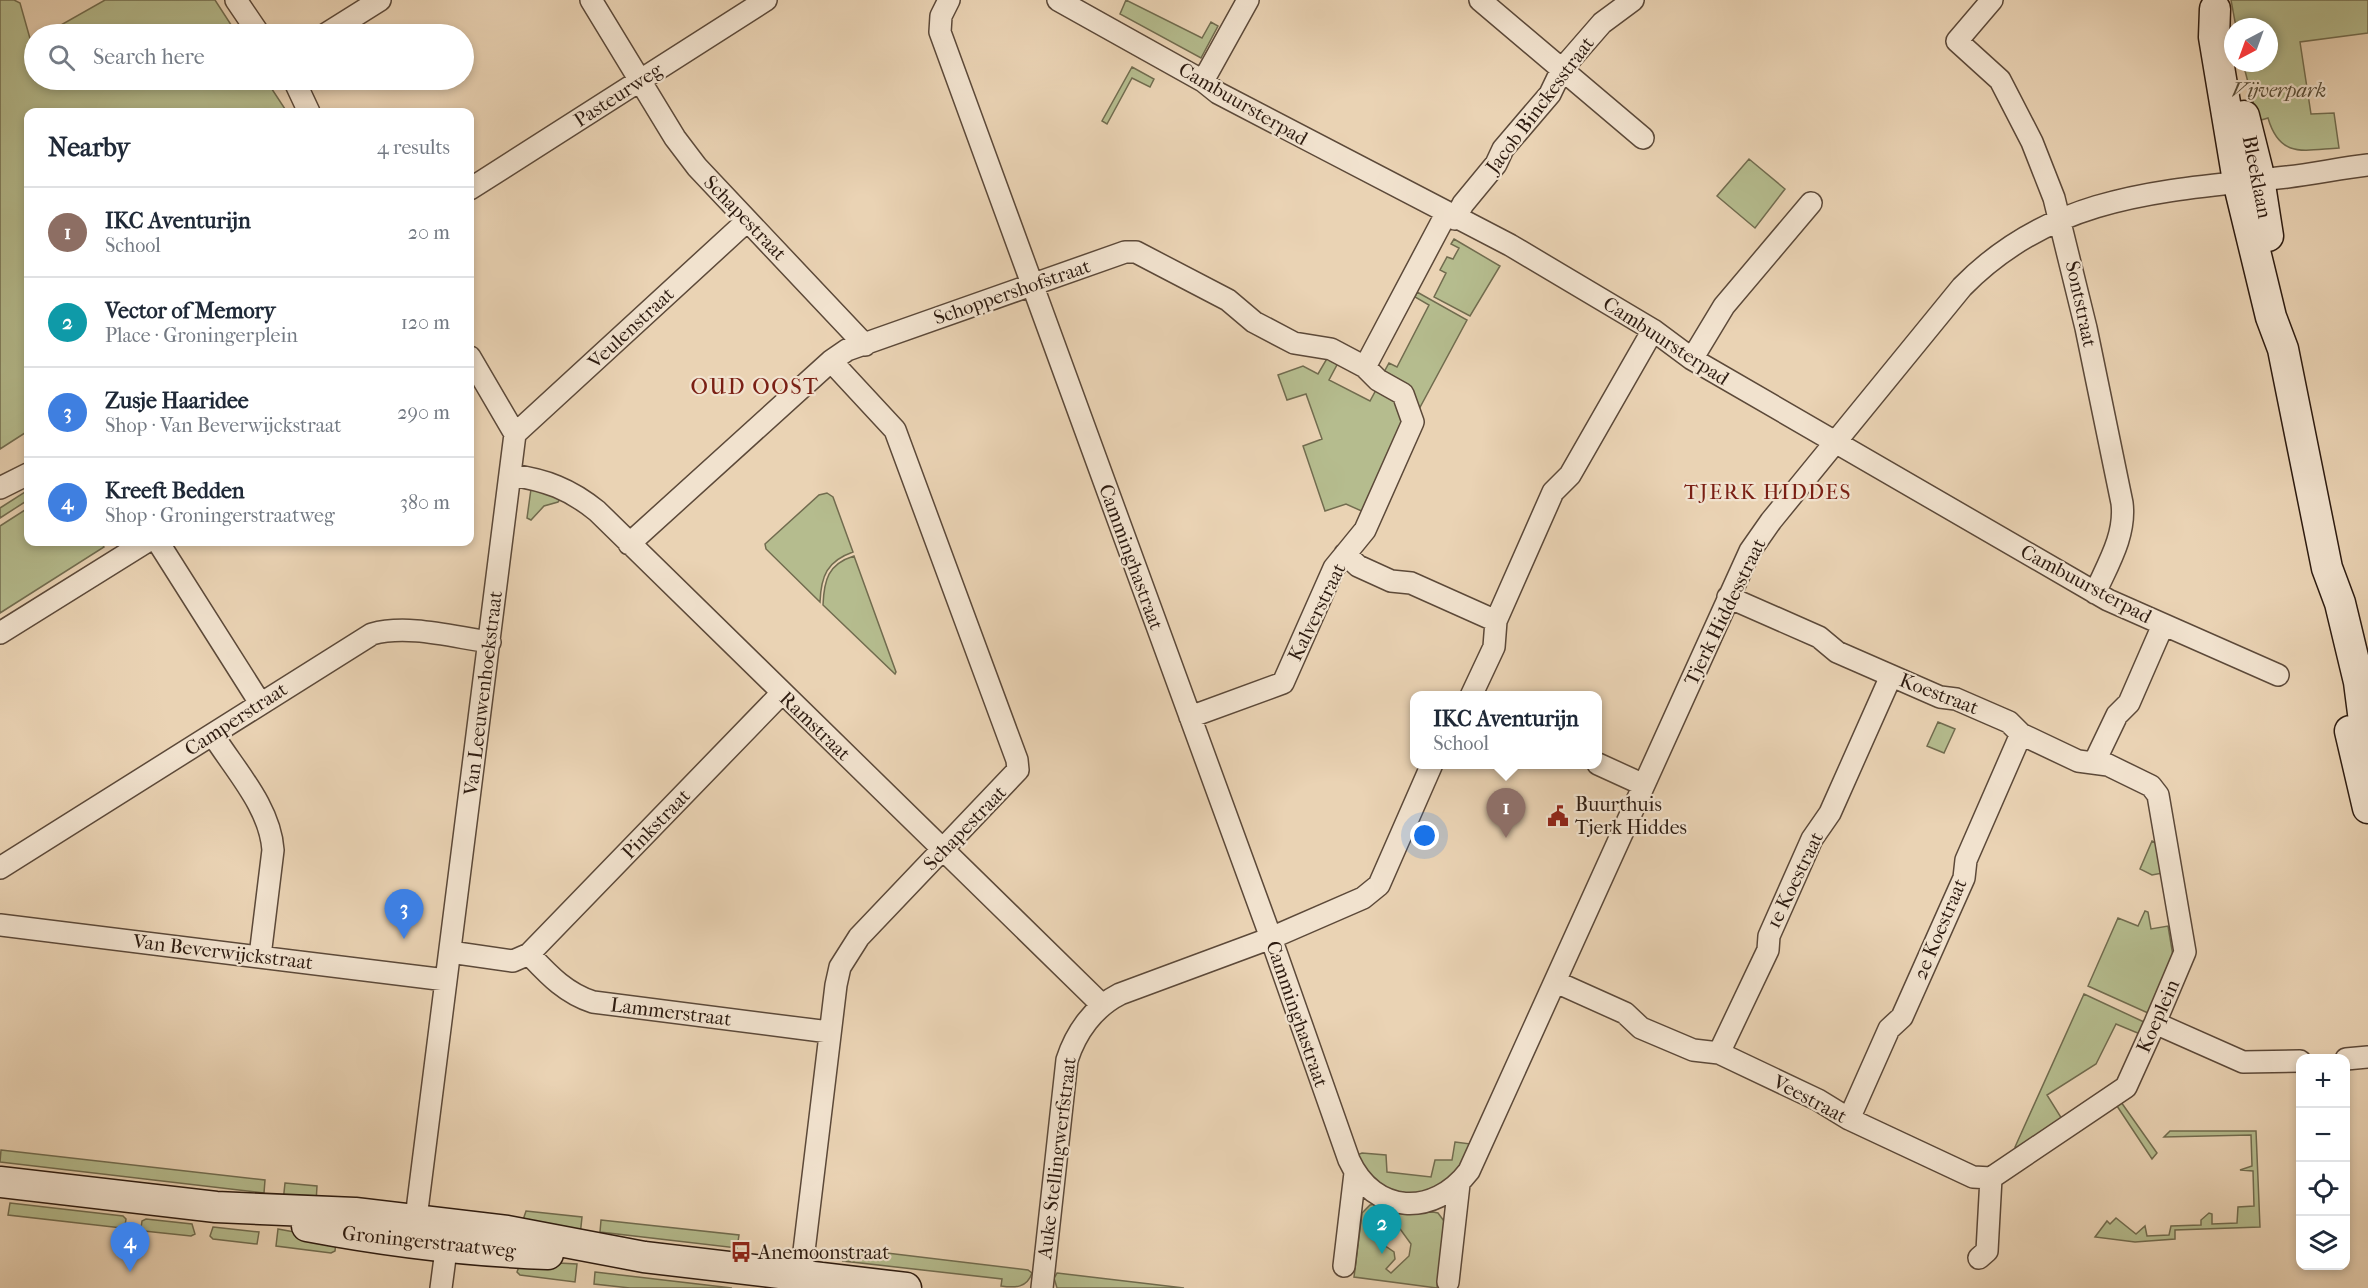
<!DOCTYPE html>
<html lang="en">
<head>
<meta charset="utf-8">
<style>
	body { margin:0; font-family:"IM FELL French Canon",serif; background:#f6f6f7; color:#1f2937 }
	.controls { position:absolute; right:18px; bottom:18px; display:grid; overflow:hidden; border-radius:12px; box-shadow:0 3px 9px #0003 }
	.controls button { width:54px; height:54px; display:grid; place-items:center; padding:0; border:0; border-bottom:2px solid #e0e1e3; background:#fff; color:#1f2937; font:30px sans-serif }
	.compass { position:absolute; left:2224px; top:18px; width:54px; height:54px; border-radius:50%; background:#fff; box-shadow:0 3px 9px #0003; rotate:221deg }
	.you { position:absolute; left:1425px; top:836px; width:21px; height:21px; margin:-15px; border:4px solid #fff; border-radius:50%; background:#1a73e8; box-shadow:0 0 0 9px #1a73e833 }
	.badge { display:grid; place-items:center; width:39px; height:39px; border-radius:50%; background:#7c3aed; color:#fff; font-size:20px; font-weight:700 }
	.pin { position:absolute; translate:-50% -50px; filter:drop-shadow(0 2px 3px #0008) }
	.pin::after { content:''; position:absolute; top:32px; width:21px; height:18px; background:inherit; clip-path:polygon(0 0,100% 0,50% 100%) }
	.popup { position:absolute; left:1410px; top:691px; width:192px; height:78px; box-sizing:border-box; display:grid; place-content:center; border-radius:12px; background:#fff; filter:drop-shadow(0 2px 4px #0005); font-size:20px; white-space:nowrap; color:#747a83 }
	.popup b { font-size:22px; color:#1f2937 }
	.popup::after { content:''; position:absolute; left:50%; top:100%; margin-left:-12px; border:12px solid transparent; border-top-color:#fff }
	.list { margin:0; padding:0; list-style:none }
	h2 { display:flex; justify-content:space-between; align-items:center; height:78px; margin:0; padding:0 24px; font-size:26px }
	h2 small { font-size:20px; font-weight:400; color:#747a83 }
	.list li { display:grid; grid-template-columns:39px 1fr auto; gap:18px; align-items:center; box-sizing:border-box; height:90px; padding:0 24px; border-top:2px solid #e0e1e3 }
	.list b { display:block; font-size:22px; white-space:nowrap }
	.list p { margin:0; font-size:20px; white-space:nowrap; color:#747a83 }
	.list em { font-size:20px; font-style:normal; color:#747a83 }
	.icon { flex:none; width:33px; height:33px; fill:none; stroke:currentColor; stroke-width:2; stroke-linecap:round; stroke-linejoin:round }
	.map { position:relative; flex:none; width:2368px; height:1288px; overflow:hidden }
	.search { position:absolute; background:#fff; box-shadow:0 3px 9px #0003; left:24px; top:24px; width:450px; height:66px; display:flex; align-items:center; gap:15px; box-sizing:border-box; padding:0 21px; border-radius:33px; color:#747a83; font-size:22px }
	.panel { position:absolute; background:#fff; box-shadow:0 3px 9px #0003; left:24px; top:108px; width:450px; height:438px; border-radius:12px }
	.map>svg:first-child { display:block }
</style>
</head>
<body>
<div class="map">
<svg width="2368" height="1288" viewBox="0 0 2368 1288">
	<rect width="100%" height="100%" fill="#ead3b4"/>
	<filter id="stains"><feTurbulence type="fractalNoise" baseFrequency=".00333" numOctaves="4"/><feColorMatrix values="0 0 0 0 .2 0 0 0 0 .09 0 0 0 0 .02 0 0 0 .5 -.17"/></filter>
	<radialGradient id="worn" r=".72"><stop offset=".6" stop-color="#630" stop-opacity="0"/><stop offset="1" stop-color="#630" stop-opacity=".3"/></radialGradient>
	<path fill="#b5bc8e" stroke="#716c4f" stroke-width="1.5" fill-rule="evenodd" d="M0,0h14l6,3 11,39 3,-2v40h232l21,32h-259v319l-28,18z
		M105,0h110l22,34h-192z
		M1126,0l76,38 9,-16 7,4 -17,32 -81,-44z
		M2231,0h137v33l-68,9 11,72 23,-1 5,35c-35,2 -59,11 -71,-30l-10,3 -15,-58h26v-36h-33z
		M1132,67l22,12 -4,8 -18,-9 -25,46 -5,-3z
		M1749,159l36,30 -30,39 -38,-32z
		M1454,239l46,27 -30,50 -36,-19 12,-24 -6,-3 7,-13 6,2 6,-11 -8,-4z
		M1417,292l50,28 -49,91 -35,-37 6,-11 8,4 32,-62 -14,-8z
		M1329,355l10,6 -10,19 41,21 6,-11 20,10 7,22 -37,91 -20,-9 -21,7 -22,-65 19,-7 -16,-45 -19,6 -9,-25 25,-9 15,8z
		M531,489l30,9 -3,4 -14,4 -13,14 -4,-2z
		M28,490v10l-28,18v-10z
		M827,493l6,4 20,55c-26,9 -32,24 -33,50l-54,-53 -1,-5 54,-49z
		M28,508v34h73l3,5 -104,66v-87z
		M854,556l42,116 -1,2 -72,-69c1,-25 5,-41 31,-49z
		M1938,722l17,7 -11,24 -17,-7z
		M2152,841l9,5 7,26 -16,3 -12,-6z
		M2145,911l3,1 3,17 17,-3 5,30 -25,57 -60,-27 30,-68 20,8z
		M2084,994l60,28 -4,12 -24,-10 -20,40 -49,31 15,24 -42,30 -5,-2z
		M2121,1102l36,51 -5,6 -37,-56z
		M2170,1131h86l4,96 -85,3v9l-40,3 -40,-5 12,-16 3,3 6,-6 20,16 9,-8 2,10 22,-1 2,-9 30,-1v-5l8,-7 3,1v10l25,-1 1,-16 16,-1 -1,-35 -13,-1 12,-4 -1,-31 -87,2z
		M1455,1142l16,2c-6,12 -11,26 -22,35 -22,20 -55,18 -77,-1 -6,-6 -10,-16 -15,-23l5,-2 24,2 1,17 44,5 4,-17h17z
		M1,1150l264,30 -1,13 -264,-31z
		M285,1183l32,3 -1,17 -33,-1z
		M10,1203l113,13 3,3 -1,7 -3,2 -114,-13z
		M1376,1204l23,9 34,-1 5,1 6,8 -7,67 -83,-11 8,-64 8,-8zM1377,1217l21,9 13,18 -2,12 -18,17 -5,-4 9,-10 -1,-7 -16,-11 -7,-11 2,-11z
		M526,1211l56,6 -2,19 -58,-13z
		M146,1219l46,5 3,10 -4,2 -47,-5 -3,-3 1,-7z
		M601,1220l138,15 -2,13 -137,-16z
		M213,1227l46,5 -2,12 -44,-5 -3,-3z
		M278,1229l55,10 3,3 -1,9 -4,2 -55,-7z
		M845,1248l183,22 4,3c-5,15 -17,15 -31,13l1,-7 -159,-18z
		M521,1261l56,3 -2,18 -55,-7 -3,-3z
		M595,1272l137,16h-102l-36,-4z
		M1057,1273l127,15h-127l-3,-10z"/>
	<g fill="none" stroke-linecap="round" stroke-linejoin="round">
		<defs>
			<path id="street" d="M236,0l23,34
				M591,0l84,138 22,29 168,178
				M949,0l-8,16 -1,16 331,906 78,222c25,55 85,57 120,11l281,-620 21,-30 191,-234c92,-94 203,-96 325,-110 27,-3 54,-9 81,-12
				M1058,0l145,81 15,12 292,152 143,85 39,29 416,241 170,75
				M1480,0l163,138
				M1992,0l-35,41 43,39 32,62 22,56 32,130 36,175c4,32 -14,61 -27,90
				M326,34l54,-34
				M294,80l15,32
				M1203,81l45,-81
				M470,189l296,-189
				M1455,219l8,-15 33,-40 7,-15 47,-55 12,-25 40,-46 31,-23
				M470,357l45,77
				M1692,359l32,-53 87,-103
				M1365,367l81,-153
				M515,434l232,-213
				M511,475c35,5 59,14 86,36l505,494
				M0,488l28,-14
				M158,542l102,161
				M629,544l202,-183 16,-11 278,-98h11l92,48 26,22 40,21 37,6 34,18 13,13 25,14 10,28 -48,108 -31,38 -51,115 -93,34
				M1345,554l13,12 33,15 20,2 85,38
				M1728,597l91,40 18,15 103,45 16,2 53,23 12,12 57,27 30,4 43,21 7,9 27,157 -30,71 -29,64 -135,91
				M0,633l146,-91
				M1471,696l23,-49 2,-26 57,-129 17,-17 83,-145
				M213,735c22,35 57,72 60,115l-13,106
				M2094,763l23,-48 12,-12 34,-78
				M1598,764l46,21
				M0,868l372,-234c36,-10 81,3 118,8
				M0,925l446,55
				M450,952l63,9 16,-7 253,-261
				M529,954c19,20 36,39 64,48l236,30
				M1556,982l69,31 16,15 52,22 26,3 99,47 31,19 124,58 18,1 -4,73 -8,7
				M2155,1023l88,39 57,-1
				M1719,1053l49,-103 1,-14 43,-97 18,-26 61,-137
				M2346,1059l22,-2
				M1849,1119l40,-90 13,-12 62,-139 2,-18 55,-126
				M414,1234l101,-800
				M1344,1266l11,-93
				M801,1276l35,-291 4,-18 19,-30 159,-167 -1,-10 -122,-330 -64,-69
				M1448,1282l11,-98
				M441,1288l7,-53
				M1042,1288l25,-228c9,-28 27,-53 53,-66l151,-56 92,-40 16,-13 53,-121"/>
			<path id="secondary" d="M2215,9l-1,28 24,144 33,136 12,32 44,219 13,35 19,79 9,70
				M2244,116l14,56 10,64
				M2350,731l18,77
				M0,1182l216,25 139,6 152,18 137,26 262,31
				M307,1226c79,15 161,25 241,28"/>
		</defs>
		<use href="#street" stroke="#5c4939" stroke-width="24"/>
		<use href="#secondary" stroke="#2d1b10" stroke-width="33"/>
		<use href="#street" stroke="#f1e2ce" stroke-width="21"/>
		<use href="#secondary" stroke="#f1e2ce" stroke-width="30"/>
	</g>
	<defs>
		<symbol id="civic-bare" viewBox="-9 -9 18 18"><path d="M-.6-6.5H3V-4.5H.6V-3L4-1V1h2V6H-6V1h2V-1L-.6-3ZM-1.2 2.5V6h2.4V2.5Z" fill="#8f2418" stroke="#f1e2ce" stroke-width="2.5" paint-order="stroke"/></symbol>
		<symbol id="bus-bare" viewBox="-9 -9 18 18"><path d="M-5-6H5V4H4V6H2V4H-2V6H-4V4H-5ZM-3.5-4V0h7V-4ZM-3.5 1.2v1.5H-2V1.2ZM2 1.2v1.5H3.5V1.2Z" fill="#8f2418" stroke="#f1e2ce" stroke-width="2.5" paint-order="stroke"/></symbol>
	</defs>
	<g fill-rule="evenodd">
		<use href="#civic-bare" x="1543" y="801" width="30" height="30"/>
		<use href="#bus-bare" x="726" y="1237" width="30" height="30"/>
	</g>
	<g text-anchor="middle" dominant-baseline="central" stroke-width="4.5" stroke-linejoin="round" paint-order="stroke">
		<g font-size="20" font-style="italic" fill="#564b36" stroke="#f1e2ce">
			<text x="2279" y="90">Vijverpark</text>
		</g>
		<g font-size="20" fill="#2d1b10" stroke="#f1e2ce">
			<text transform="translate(618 95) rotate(-33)">Pasteurweg</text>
			<text transform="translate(1243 104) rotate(30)">Cambuursterpad</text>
			<text transform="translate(1540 105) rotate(-53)">Jacob Binckesstraat</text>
			<text transform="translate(2257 177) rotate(79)">Bleeklaan</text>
			<text transform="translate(745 218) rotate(46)">Schapestraat</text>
			<text transform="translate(1012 292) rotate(-19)">Schoppershofstraat</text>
			<text transform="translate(2081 304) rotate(78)">Sontstraat</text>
			<text transform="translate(631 328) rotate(-43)">Veulenstraat</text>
			<text transform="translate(1666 341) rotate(33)">Cambuursterpad</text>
			<text transform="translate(1131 557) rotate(70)">Camminghastraat</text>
			<text transform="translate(2086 584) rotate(28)">Cambuursterpad</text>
			<text transform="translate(1317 612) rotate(-64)">Kalverstraat</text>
			<text transform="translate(1725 612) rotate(-64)">Tjerk Hiddesstraat</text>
			<text transform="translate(483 693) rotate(-83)">Van Leeuwenhoekstraat</text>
			<text transform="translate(1939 694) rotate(21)">Koestraat</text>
			<text transform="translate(236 719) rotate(-33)">Camperstraat</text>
			<text transform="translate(815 726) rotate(44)">Ramstraat</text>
			<text transform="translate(656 824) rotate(-46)">Pinkstraat</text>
			<text transform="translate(965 828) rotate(-46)">Schapestraat</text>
			<text transform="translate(1795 880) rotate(-64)">1e Koestraat</text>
			<text transform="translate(1940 929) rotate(-67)">2e Koestraat</text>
			<text transform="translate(223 952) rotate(7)">Van Beverwijckstraat</text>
			<text transform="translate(671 1012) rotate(7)">Lammerstraat</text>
			<text transform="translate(1297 1014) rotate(71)">Camminghastraat</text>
			<text transform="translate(2158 1016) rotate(-66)">Koeplein</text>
			<text transform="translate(1810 1099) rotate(28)">Veestraat</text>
			<text transform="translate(1057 1158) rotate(-83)">Auke Stellingwerfstraat</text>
			<text transform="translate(429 1242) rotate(6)">Groningerstraatweg</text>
		</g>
		<g font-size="20" fill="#2d1b10" stroke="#f1e2ce" text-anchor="start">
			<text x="1575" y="804">Buurthuis<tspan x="1575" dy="23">Tjerk Hiddes</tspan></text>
			<text x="758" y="1252">Anemoonstraat</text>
		</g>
		<g font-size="21" letter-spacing="1.5" fill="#7a1f14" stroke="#f1e2ce">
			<text x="1768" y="492">TJERK HIDDES</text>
		</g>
		<g font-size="22" letter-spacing="1.5" fill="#7a1f14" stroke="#f1e2ce">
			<text x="755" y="387">OUD OOST</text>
		</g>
	</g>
	<rect width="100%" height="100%" filter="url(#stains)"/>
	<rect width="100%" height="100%" fill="url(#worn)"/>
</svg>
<div class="controls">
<button>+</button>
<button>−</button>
<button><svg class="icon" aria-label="locate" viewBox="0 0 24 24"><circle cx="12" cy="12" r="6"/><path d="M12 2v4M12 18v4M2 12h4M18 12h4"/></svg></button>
<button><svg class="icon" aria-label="layers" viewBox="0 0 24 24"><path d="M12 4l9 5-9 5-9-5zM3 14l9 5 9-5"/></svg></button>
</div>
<svg class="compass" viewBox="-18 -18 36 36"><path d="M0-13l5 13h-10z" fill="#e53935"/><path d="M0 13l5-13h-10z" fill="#747a83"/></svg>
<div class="you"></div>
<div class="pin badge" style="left:1506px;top:838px;background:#8d6e63">1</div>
<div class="popup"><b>IKC Aventurijn</b>School</div>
<div class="pin badge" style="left:1382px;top:1254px;background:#0f9aa8">2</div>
<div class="pin badge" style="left:404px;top:939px;background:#3f7fe0">3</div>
<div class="pin badge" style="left:130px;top:1272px;background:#3f7fe0">4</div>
<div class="search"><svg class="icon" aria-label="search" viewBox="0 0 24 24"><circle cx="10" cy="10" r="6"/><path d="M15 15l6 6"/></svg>Search here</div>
<section class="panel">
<h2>Nearby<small>4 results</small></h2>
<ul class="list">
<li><span class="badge" style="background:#8d6e63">1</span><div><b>IKC Aventurijn</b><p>School</p></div><em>20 m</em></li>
<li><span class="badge" style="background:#0f9aa8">2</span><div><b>Vector of Memory</b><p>Place · Groningerplein</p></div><em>120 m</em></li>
<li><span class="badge" style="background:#3f7fe0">3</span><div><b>Zusje Haaridee</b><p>Shop · Van Beverwijckstraat</p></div><em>290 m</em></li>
<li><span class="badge" style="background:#3f7fe0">4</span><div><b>Kreeft Bedden</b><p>Shop · Groningerstraatweg</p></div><em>380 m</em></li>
</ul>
</section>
</div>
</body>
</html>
